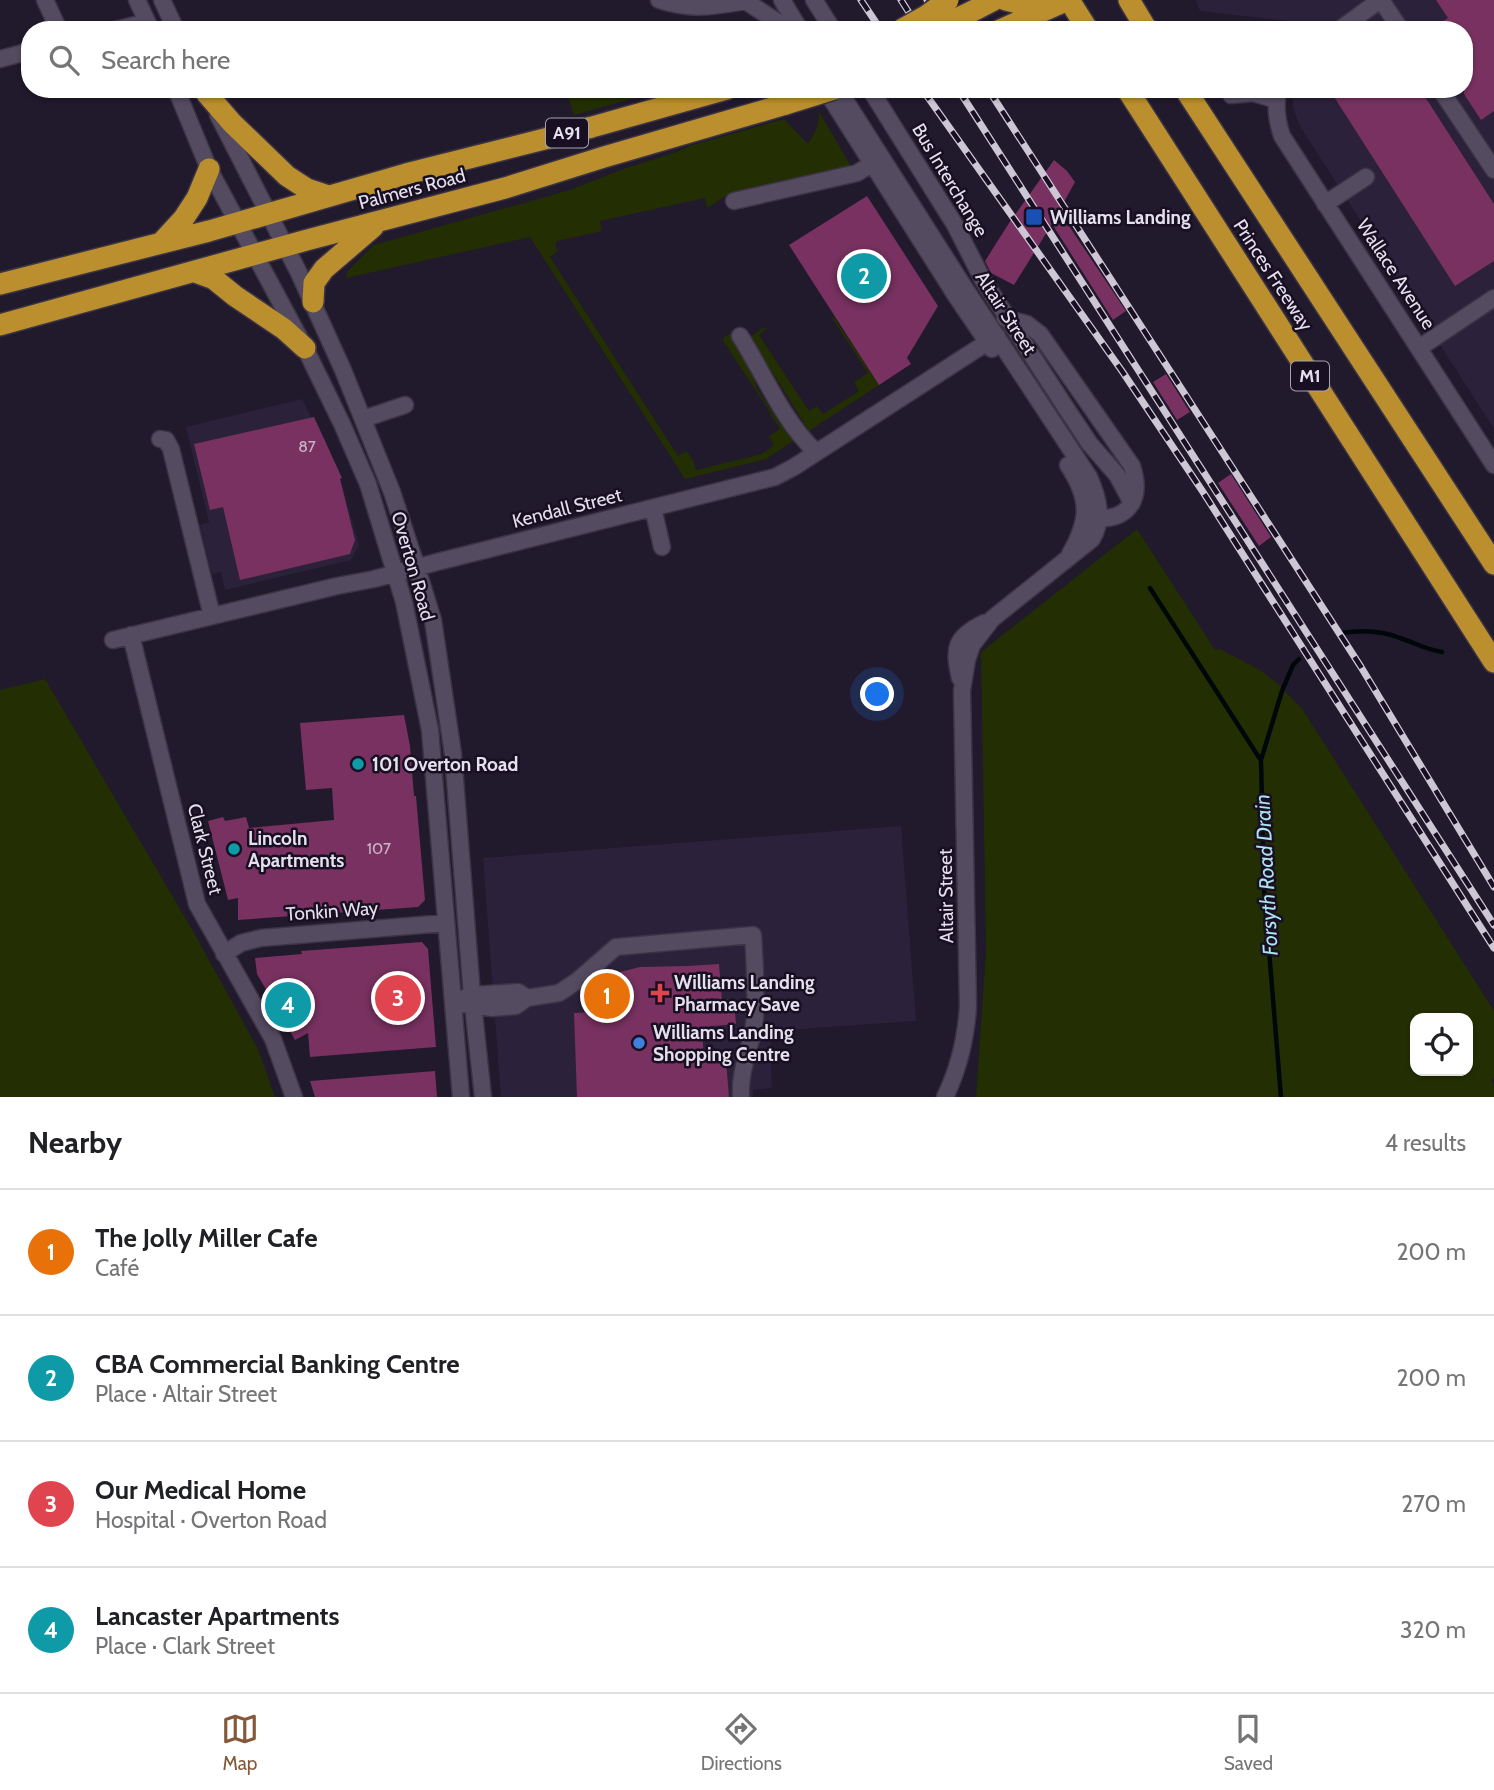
<!DOCTYPE html>
<html lang="en">
<head>
<meta charset="utf-8">
<style>
	body { margin:0; font-family:Cabin,sans-serif; background:#f6f6f6; color:#202124 }
	.controls { position:absolute; right:21px; bottom:21px; display:grid; overflow:hidden; border-radius:14px; box-shadow:0 2px 5px #0004 }
	.controls button { width:63px; height:63px; display:grid; place-items:center; padding:0; border:0; border-bottom:2px solid #e0e0e0; background:#fff; color:#202124; font:35px sans-serif }
	.you { position:absolute; left:878px; top:695px; width:24px; height:24px; margin:-18px; border:5px solid #fff; border-radius:50%; background:#1a73e8; box-shadow:0 0 0 10px #1a73e833 }
	.badge { display:grid; place-items:center; width:46px; height:46px; border-radius:50%; background:#83593a; color:#fff; font-size:23px; font-weight:700 }
	.pin { position:absolute; translate:-50% -50%; border:4px solid #fff; box-shadow:0 2px 7px #0006 }
	.list { margin:0; padding:0; list-style:none }
	h2 { display:flex; justify-content:space-between; align-items:center; height:91px; margin:0; padding:0 28px; font-size:30px }
	h2 small { font-size:23px; font-weight:400; color:#757577 }
	.list li { display:grid; grid-template-columns:46px 1fr auto; gap:21px; align-items:center; box-sizing:border-box; height:126px; padding:0 28px; border-top:2px solid #e0e0e0 }
	.list b { display:block; font-size:26px; white-space:nowrap }
	.list p { margin:0; font-size:23px; white-space:nowrap; color:#757577 }
	.list em { font-size:23px; font-style:normal; color:#757577 }
	.icon { flex:none; width:38px; height:38px; fill:none; stroke:currentColor; stroke-width:2; stroke-linecap:round; stroke-linejoin:round }
	.map { position:relative; flex:none; width:1494px; height:1097px; overflow:hidden }
	.search { position:absolute; background:#fff; box-shadow:0 2px 5px #0004; left:21px; right:21px; top:21px; height:77px; display:flex; align-items:center; gap:18px; box-sizing:border-box; padding:0 24px; border-radius:28px; color:#757577; font-size:26px }
	.sheet { height:595px; background:#fff }
	nav { display:flex; justify-content:space-around; align-items:center; box-sizing:border-box; height:98px; border-top:2px solid #e0e0e0; background:#fff; font-size:19px; color:#757577 }
	nav a { display:grid; justify-items:center; gap:4px }
	nav .on { color:#83593a }
	.map>svg:first-child { display:block }
</style>
</head>
<body>
<div class="map">
<svg width="1494" height="1097" viewBox="0 0 1494 1097">
	<rect width="100%" height="100%" fill="#21192c"/>
	<path fill="#2c213a" d="M1198,0h296v429l-194,-303 -7,-18 -1,-19h172v-59h-161l-6,-8 -97,-11 -4,-10z
		M302,399l21,42 19,44 17,60 -8,15 -126,30 -4,-18 -9,2 -12,-49 9,-3 -23,-95z
		M901,826l15,195 -146,10 2,57 -19,2v7h-252l-18,-239z"/>
	<path fill="#232f02" fill-rule="evenodd" d="M565,89h102l-93,26z
		M818,110l33,56 -2,2 -123,28 -19,12 -2,-10 -105,23 2,10 -45,10 -2,5 3,5 -8,6 128,199 8,-5 7,9 3,10 66,-16 12,-9 -5,-9 11,-7 -8,-12 -2,-1 1,-2 -49,-75 9,-6 20,32 5,22 24,37 18,14 -32,21 -81,20 -155,-242 -184,41 2,-7 26,-26 196,-55 56,-22 51,-16 12,-6 95,-27 24,25c7,-12 13,-20 10,-34z
		M834,317l45,68 -70,46 -59,-94 13,-9h4l-8,7 44,67 6,9 8,-5 6,8 36,-23 -5,-9 14,-9 -36,-55z
		M1137,529l78,121 5,-1 40,21 17,13 26,27 191,301v67l-3,2 3,6v11h-518l10,-145 -5,-300zM1415,1018h53v53h-53z
		M45,679l149,254 64,116 17,48h-275v-407z"/>
	<g fill="none" stroke-linecap="round" stroke-linejoin="round">
		<path stroke="#00070b" stroke-width="4.5" d="M1150,588l110,171
			M1341,633c20,-3 40,-3 59,5 15,5 27,12 42,14
			M1281,1097l-17,-208 -3,-129 21,-69 11,-26 6,-6"/>
	</g>
	<path fill="#783160" d="M1436,0h58v111l-13,9 -17,-26v-64h-34l18,-12z
		M1329,89h91l74,115v57l-39,25z
		M1054,160l13,11 8,11 -16,29 67,100 -13,9 -61,-96 -38,61 -23,-12 -6,-12 24,-38z
		M867,196l71,110 -31,52 4,6 -32,21 -90,-140z
		M1166,374l24,38 -13,8 -24,-38z
		M314,417l28,61 -2,1 15,61 -5,14 -110,26 -17,-73 -13,3 -16,-66z
		M1231,474l40,63 -12,9 -41,-63z
		M404,715l6,31 4,50h2l9,104 -7,7 -180,13v-22l-10,2 -20,-79 15,-4 2,4 21,-4 3,11 85,-8 -2,-32 -26,2 -6,-67z
		M422,942l6,7 8,98 -126,10 -2,-24 -13,7 -38,-66 -2,-16 47,-4 -1,-3z
		M719,964l3,36 12,-1 2,25 -34,3 2,35 22,-2 3,37h-152l-3,-84 21,-1 -1,-19 -2,-4 25,-14 -1,-2 24,-6 47,-1z
		M435,1071l2,26h-122l-5,-16z"/>
	<g fill="none" stroke-linecap="round" stroke-linejoin="round">
		<defs>
			<path id="minor" d="M45,0l14,30
				M137,0l14,30
				M162,0l14,30
				M659,0c30,10 51,7 81,2
				M782,0l18,30
				M814,0l19,30
				M1381,0l20,30
				M750,4l29,19 6,7
				M115,30l32,-8
				M1339,30l41,-30
				M0,59l30,-8
				M176,89l33,80 96,179 37,76 26,60 36,118 26,128 31,367
				M825,89l131,207 36,53
				M838,89l126,198 125,190c9,20 15,42 3,62l-100,80 -20,26 -5,15 -5,30 6,316c-2,32 -9,62 -23,91
				M870,89l85,136 28,55 87,134 20,30 27,31 15,28
				M1279,89c-5,16 -2,32 3,47l212,329
				M1440,89l54,81
				M1231,95l22,-2 24,7
				M218,115l81,158 44,97 49,122 25,76 16,52 20,134 19,241 11,102
				M734,201l123,-28 24,-15
				M1325,204l41,-27
				M1005,318l22,6 13,10 92,132c11,34 -4,56 -41,52
				M740,336c25,39 42,84 76,116
				M1419,348l75,-50
				M363,419l42,-14
				M160,439l6,1 5,9 41,167
				M1068,465c22,34 22,54 2,89
				M653,508l9,39
				M131,635l66,269 76,135 21,58
				M113,640l224,-54 37,-7 63,-17 338,-85 19,-10 203,-131
				M960,678c-7,-30 -5,-41 24,-55
				M224,954l17,-11 20,-5 185,-15
				M462,999l10,-4 46,-3 9,6
				M462,1004l30,4 24,-2 11,-8 32,-5 18,-12 39,-34 137,-12c2,28 3,54 2,82 -2,27 -16,51 -14,80"/>
			<path id="highway" d="M1006,0l8,2 41,1
				M1069,0l19,30
				M1129,0l18,30
				M971,12l23,-12
				M1000,30l68,-30
				M1127,89l367,573
				M1185,89l309,475
				M207,94l25,29 55,53 20,13 21,7
				M161,243l23,-25 13,-20 12,-29
				M195,272l19,7 21,17 49,33 21,19
				M0,284l209,-53 197,-57 186,-47 135,-38
				M313,302l1,-19 10,-14 49,-42
				M0,325l307,-85 198,-52 99,-31 182,-53"/>
		</defs>
		<use href="#minor" stroke="#3b3444" stroke-width="19"/>
		<use href="#highway" stroke="#3b3444" stroke-width="24"/>
		<use href="#minor" stroke="#544b61" stroke-width="16"/>
		<use href="#highway" stroke="#bb8f2d" stroke-width="21"/>
		<defs>
			<path id="rail" d="M861,0l20,30
				M901,0l19,30
				M927,0l21,30
				M922,89l200,282 81,121 291,456
				M958,89l536,836
				M988,89l373,578 133,220"/>
		</defs>
		<use href="#rail" stroke="#cdc7d5" stroke-width="7"/>
		<use href="#rail" stroke="#181022" stroke-width="4.5" stroke-dasharray="13" stroke-linecap="butt"/>
		<defs>
			<path id="highway-bridge" d="M901,30l25,-14 22,-16
				M933,30l38,-18
				M786,104l48,-15"/>
		</defs>
		<use href="#highway-bridge" stroke="#3b3444" stroke-width="24" stroke-linecap="butt"/>
		<use href="#highway-bridge" stroke="#bb8f2d" stroke-width="21"/>
	</g>
	<rect fill="#1a4fb4" stroke="#181022" stroke-width="2.5" x="1025" y="208" width="18" height="18" rx="3.5"/>
	<g fill="#0f9aa8" stroke="#181022" stroke-width="2.5">
		<circle cx="358" cy="764" r="7"/>
		<circle cx="234" cy="849" r="7"/>
	</g>
	<path fill="#e0444e" stroke="#181022" stroke-width="2.5" d="M656.5 982.5h7v7h7v7h-7v7h-7v-7h-7v-7h7z"/>
	<circle fill="#3f7fe0" stroke="#181022" stroke-width="2.5" cx="639" cy="1043" r="7"/>
	<g text-anchor="middle" dominant-baseline="central" stroke-width="5" stroke-linejoin="round" paint-order="stroke">
		<g font-size="16" fill="#cab4ca">
			<text x="307" y="446">87</text>
			<text x="379" y="848">107</text>
		</g>
		<g fill="#181022" stroke="#a8a2b0" stroke-width="2">
			<rect x="546" y="118.5" width="42" height="29" rx="5"/>
			<rect x="1291" y="361.5" width="38" height="29" rx="5"/>
		</g>
		<g font-size="18" font-weight="bold" fill="#e5e0ed">
			<text x="567" y="133">A91</text>
			<text x="1310" y="376">M1</text>
		</g>
		<g font-size="19" fill="#e5e0ed" stroke="#181022">
			<text transform="translate(950 180) rotate(59)">Bus Interchange</text>
			<text transform="translate(412 189) rotate(-15)">Palmers Road</text>
			<text transform="translate(1396 274) rotate(57)">Wallace Avenue</text>
			<text transform="translate(1273 275) rotate(57)">Princes Freeway</text>
			<text transform="translate(1006 313) rotate(57)">Altair Street</text>
			<text transform="translate(567 508) rotate(-14)">Kendall Street</text>
			<text transform="translate(413 566) rotate(74)">Overton Road</text>
			<text transform="translate(205 849) rotate(76)">Clark Street</text>
			<text transform="translate(946 896) rotate(-91)">Altair Street</text>
			<text transform="translate(332 911) rotate(-4)">Tonkin Way</text>
		</g>
		<g font-size="19" font-weight="bold" fill="#e5e0ed" stroke="#181022" text-anchor="start">
			<text x="1050" y="217">Williams Landing</text>
			<text x="372" y="764">101 Overton Road</text>
			<text x="248" y="838">Lincoln<tspan x="248" dy="22">Apartments</tspan></text>
			<text x="674" y="982">Williams Landing<tspan x="674" dy="22">Pharmacy Save</tspan></text>
			<text x="653" y="1032">Williams Landing<tspan x="653" dy="22">Shopping Centre</tspan></text>
		</g>
		<g font-size="21" font-style="italic" fill="#ade2f2" stroke="#181022">
			<text transform="translate(1266 875) rotate(-93)">Forsyth Road Drain</text>
		</g>
	</g>
</svg>
<div class="controls">
<button><svg class="icon" aria-label="locate" viewBox="0 0 24 24"><circle cx="12" cy="12" r="6"/><path d="M12 2v4M12 18v4M2 12h4M18 12h4"/></svg></button>
</div>
<div class="you"></div>
<div class="pin badge" style="left:607px;top:996px;background:#e8710a">1</div>
<div class="pin badge" style="left:864px;top:276px;background:#0f9aa8">2</div>
<div class="pin badge" style="left:398px;top:998px;background:#e0444e">3</div>
<div class="pin badge" style="left:288px;top:1005px;background:#0f9aa8">4</div>
<div class="search"><svg class="icon" aria-label="search" viewBox="0 0 24 24"><circle cx="10" cy="10" r="6"/><path d="M15 15l6 6"/></svg>Search here</div>
</div>
<section class="sheet">
<h2>Nearby<small>4 results</small></h2>
<ul class="list">
<li><span class="badge" style="background:#e8710a">1</span><div><b>The Jolly Miller Cafe</b><p>Café</p></div><em>200 m</em></li>
<li><span class="badge" style="background:#0f9aa8">2</span><div><b>CBA Commercial Banking Centre</b><p>Place · Altair Street</p></div><em>200 m</em></li>
<li><span class="badge" style="background:#e0444e">3</span><div><b>Our Medical Home</b><p>Hospital · Overton Road</p></div><em>270 m</em></li>
<li><span class="badge" style="background:#0f9aa8">4</span><div><b>Lancaster Apartments</b><p>Place · Clark Street</p></div><em>320 m</em></li>
</ul>
</section>
<nav>
<a class="on"><svg class="icon" aria-label="map" viewBox="0 0 24 24"><path d="M3 6l6-2 6 2 6-2v14l-6 2-6-2-6 2zM9 4v14M15 6v14"/></svg>Map</a>
<a><svg class="icon" aria-label="directions" viewBox="0 0 24 24"><path d="M12 3l9 9-9 9-9-9zM9 14v-3h6M13 9l2 2-2 2"/></svg>Directions</a>
<a><svg class="icon" aria-label="saved" viewBox="0 0 24 24"><path d="M7 4h10v16l-5-4-5 4z"/></svg>Saved</a>
</nav>
</body>
</html>
